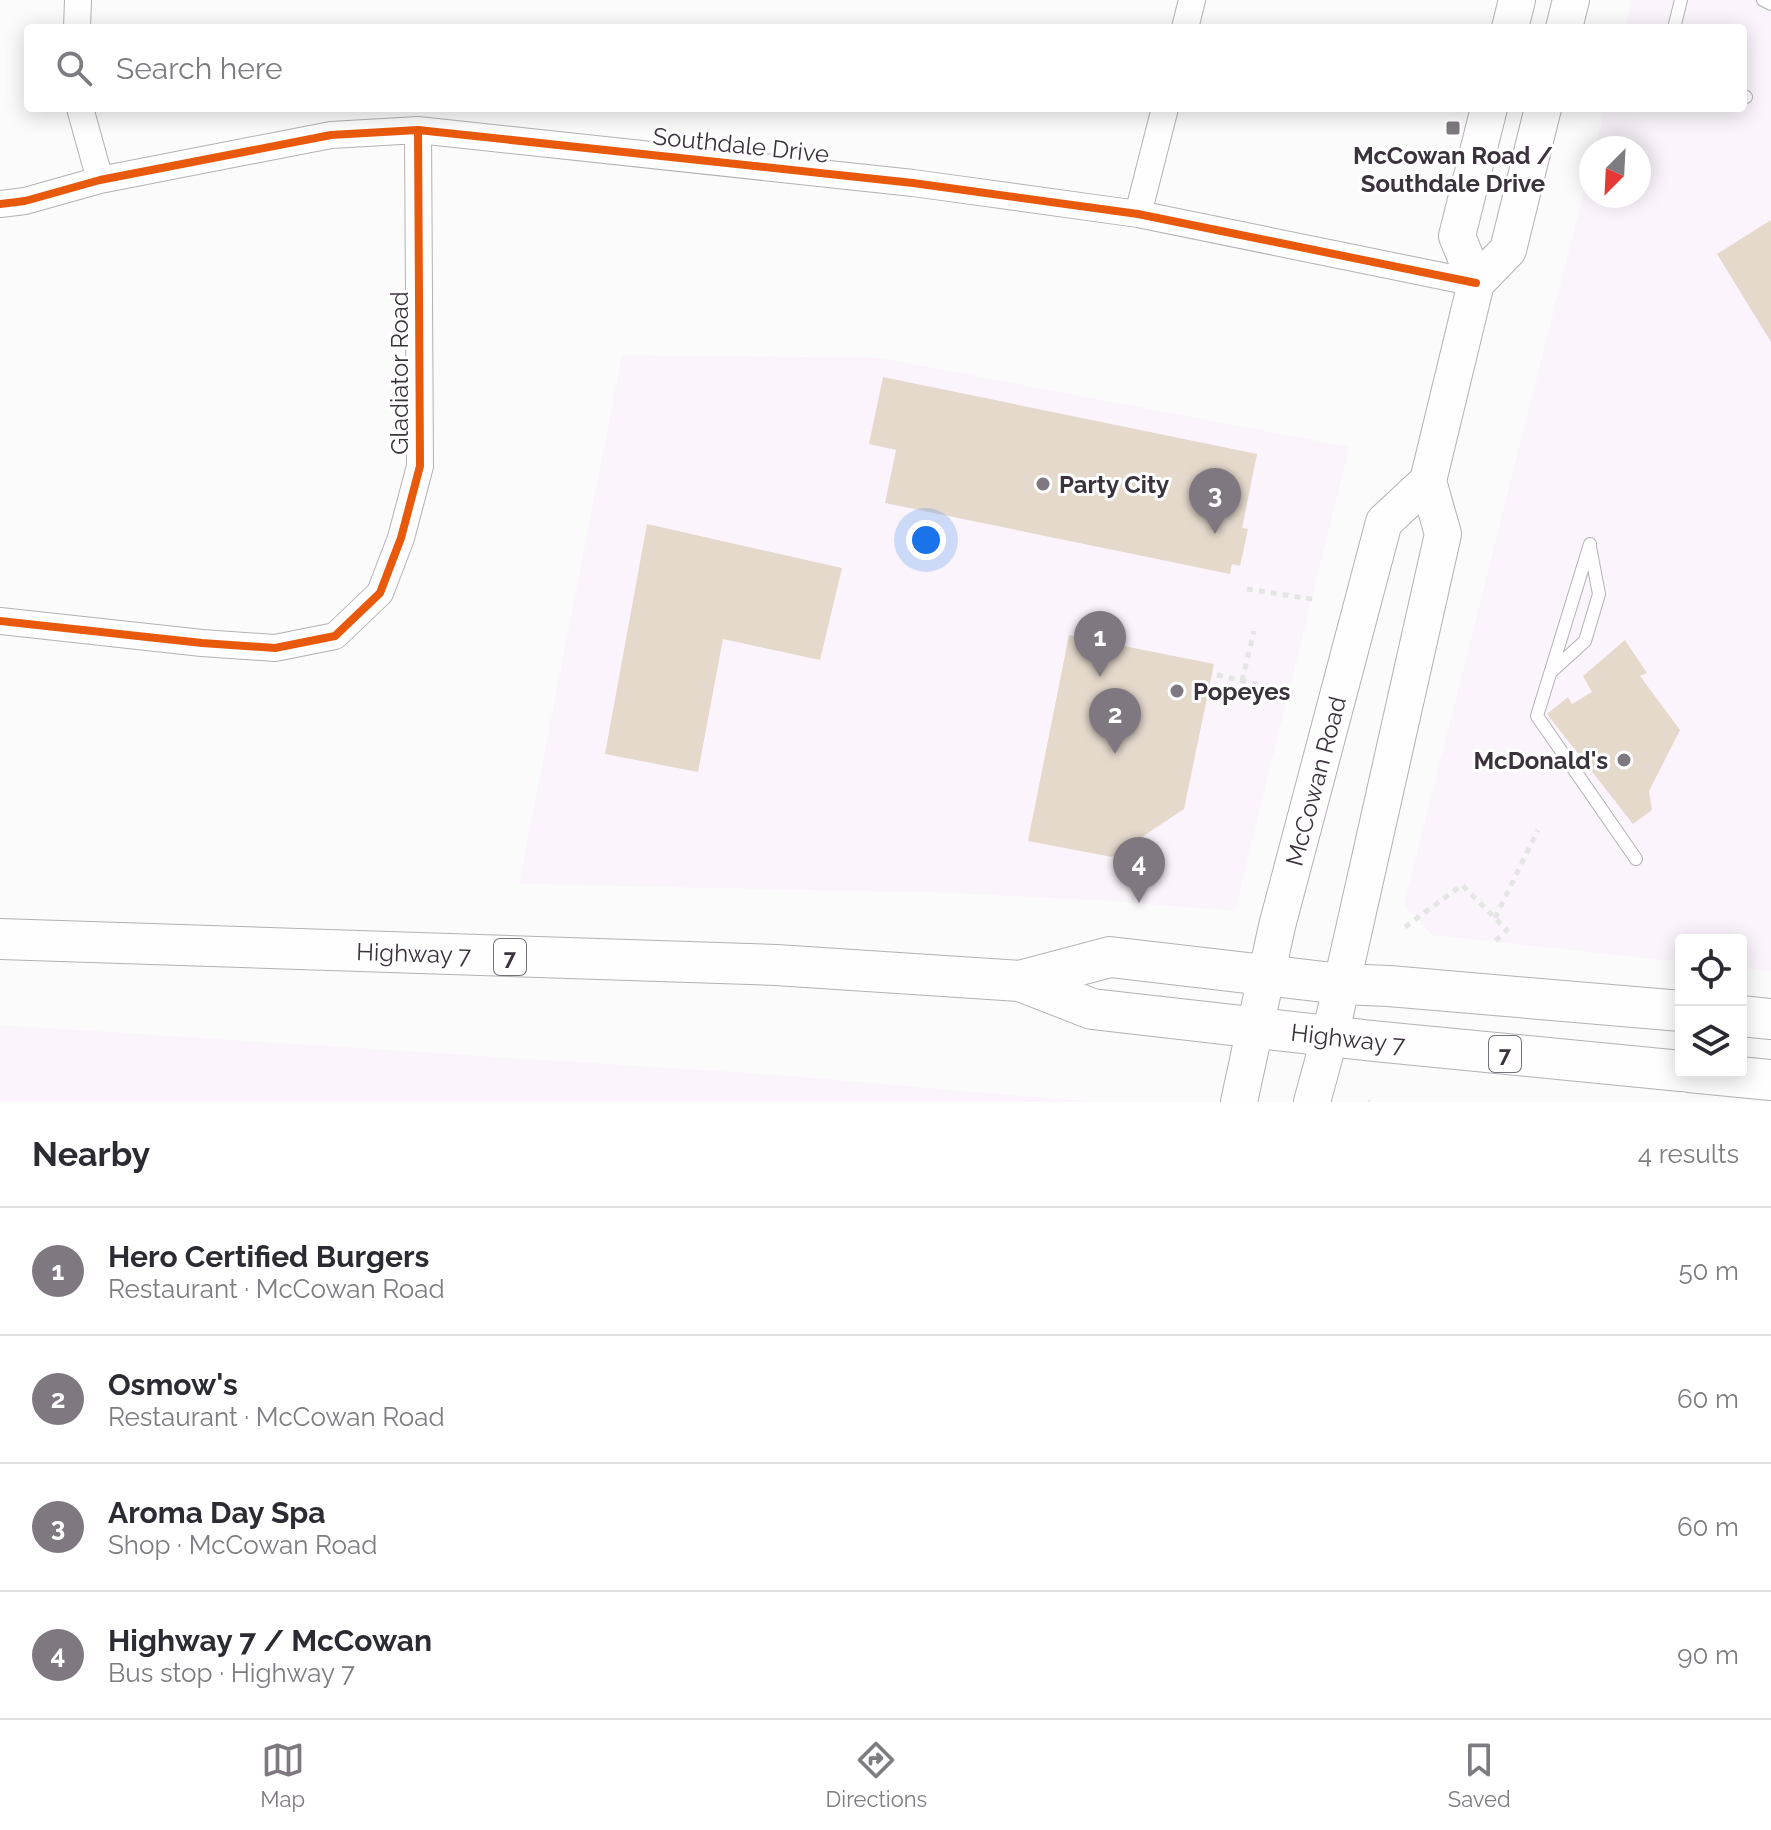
<!DOCTYPE html>
<html lang="en">
<head>
<meta charset="utf-8">
<style>
	body { margin:0; font-family:Raleway,sans-serif; background:#f7f7f7; color:#2b2b33 }
	.controls { position:absolute; right:24px; bottom:24px; display:grid; overflow:hidden; border-radius:8px; box-shadow:0 4px 20px #0003 }
	.controls button { width:72px; height:72px; display:grid; place-items:center; padding:0; border:0; border-bottom:2px solid #e1e1e2; background:#fff; color:#2b2b33; font:40px sans-serif }
	.compass { position:absolute; left:1579px; top:136px; width:72px; height:72px; border-radius:50%; background:#fff; box-shadow:0 4px 20px #0003; rotate:204deg }
	.you { position:absolute; left:926px; top:540px; width:28px; height:28px; margin:-20px; border:6px solid #fff; border-radius:50%; background:#1a73e8; box-shadow:0 0 0 12px #1a73e833 }
	.badge { display:grid; place-items:center; width:52px; height:52px; border-radius:50%; background:#7f7880; color:#fff; font-size:26px; font-weight:700 }
	.pin { position:absolute; translate:-50% -66px; filter:drop-shadow(0 2px 4px #0008) }
	.pin::after { content:''; position:absolute; top:42px; width:28px; height:24px; background:inherit; clip-path:polygon(0 0,100% 0,50% 100%) }
	.list { margin:0; padding:0; list-style:none }
	h2 { display:flex; justify-content:space-between; align-items:center; height:104px; margin:0; padding:0 32px; font-size:34px }
	h2 small { font-size:26px; font-weight:400; color:#7c7c81 }
	.list li { display:grid; grid-template-columns:52px 1fr auto; gap:24px; align-items:center; box-sizing:border-box; height:128px; padding:0 32px; border-top:2px solid #e1e1e2 }
	.list b { display:block; font-size:30px; white-space:nowrap }
	.list p { margin:0; font-size:26px; white-space:nowrap; color:#7c7c81 }
	.list em { font-size:26px; font-style:normal; color:#7c7c81 }
	.icon { flex:none; width:44px; height:44px; fill:none; stroke:currentColor; stroke-width:2; stroke-linecap:round; stroke-linejoin:round }
	.map { position:relative; flex:none; width:1771px; height:1102px; overflow:hidden }
	.search { position:absolute; background:#fff; box-shadow:0 4px 20px #0003; left:24px; right:24px; top:24px; height:88px; display:flex; align-items:center; gap:20px; box-sizing:border-box; padding:0 28px; border-radius:8px; color:#7c7c81; font-size:30px }
	.sheet { height:616px; background:#fff }
	nav { display:flex; justify-content:space-around; align-items:center; box-sizing:border-box; height:112px; border-top:2px solid #e1e1e2; background:#fff; font-size:22px; color:#7c7c81 }
	nav a { display:grid; justify-items:center; gap:4px }
	nav .on { color:#7f7880 }
	.map>svg:first-child { display:block }
</style>
</head>
<body>
<div class="map">
<svg width="1771" height="1102" viewBox="0 0 1771 1102">
	<rect width="100%" height="100%" fill="#fbfbfb"/>
	<path fill="#fbf4fc" d="M1632,0h139v971l-30,-3v-28h-60v22l-249,-27 -28,-30 187,-742v33h48v-48h-44l10,-40h138v-80h-118z
		M622,355l259,3 468,89 -114,464 -142,-11 -140,-7 -434,-9z
		M0,1025l778,50 318,27h-1096z"/>
	<path fill="#e5d9cc" d="M1771,220v122l-54,-88z
		M883,377l374,77 -15,74 6,1 -8,37 -8,-2 -2,10 -345,-71 11,-53 -27,-6z
		M647,524l195,44 -22,92 -97,-21 -25,133 -93,-18z
		M1069,635l145,29 -30,145 -72,48 -84,-16z
		M1625,640l22,33 -7,3 40,54 -31,61 3,19 -19,14 -86,-110 21,-17 4,7 20,-12 -9,-16z"/>
	<g fill="none" stroke-linecap="round" stroke-linejoin="round">
		<defs>
			<path id="lane" d="M1763,0l8,4
				M1674,28l7,-28
				M1743,96l3,1
				M1590,544l-53,172 99,143
				M1552,671l33,-30 14,-47 -9,-47"/>
			<path id="street" d="M77,28l1,-28
				M1185,28l7,-28
				M80,108l20,72
				M0,204l25,-3 75,-21 231,-45 87,-5 495,53 225,31 338,69
				M1138,214l27,-106
				M0,621l202,22 73,5 60,-12 45,-43 21,-55 19,-72 -2,-336"/>
			<g id="secondary">
				<path d="M1510,28l7,-28"/>
				<path d="M1564,28l7,-28"/>
				<path d="M1476,283l-19,-47 32,-128"/>
				<path id="s1" d="M1239,1102l38,-176 107,-404 44,-41"/>
				<path d="M1312,1102l18,-66 113,-502 -15,-53 48,-198 32,-33 35,-142"/>
			</g>
			<g id="primary">
				<path id="s2" d="M0,939l776,26 244,16 72,28 281,32 308,30"/>
				<path d="M1020,981l90,-24 231,27 48,2 292,25"/>
				<path d="M1741,1016l30,3"/>
				<path d="M1689,1072l82,8"/>
			</g>
		</defs>
		<use href="#lane" stroke="#b4b0b5" stroke-width="14"/>
		<use href="#street" stroke="#b4b0b5" stroke-width="28"/>
		<use href="#secondary" stroke="#b4b0b5" stroke-width="38"/>
		<use href="#primary" stroke="#b4b0b5" stroke-width="42"/>
		<path stroke="#e5e5e5" stroke-width="5" stroke-dasharray="6 6" stroke-linecap="butt" d="M1247,589l71,11
			M1217,675l78,18
			M1242,681l12,-50
			M1495,918l43,-88
			M1405,927l57,-42 45,45 -15,14
			M1368,1101l1,1"/>
		<use href="#lane" stroke="#fefefe" stroke-width="12"/>
		<use href="#street" stroke="#fefefe" stroke-width="26"/>
		<use href="#secondary" stroke="#fefefe" stroke-width="36"/>
		<use href="#primary" stroke="#fefefe" stroke-width="40"/>
		<defs>
			<path id="cycleway" d="M0,204l25,-3 75,-21 231,-45 87,-5 495,53 225,31 338,69
				M0,621l202,22 73,5 60,-12 45,-43 21,-55 19,-72 -2,-336"/>
		</defs>
		<use href="#cycleway" stroke="#fff" stroke-width="13"/>
		<use href="#cycleway" stroke="#e8590c" stroke-width="8"/>
	</g>
	<g fill="#7f7880" stroke="#fff" stroke-width="3">
		<rect x="1445" y="120" width="16" height="16" rx="4"/>
		<circle cx="1043" cy="484" r="8"/>
		<circle cx="1177" cy="691" r="8"/>
		<circle cx="1624" cy="760" r="8"/>
	</g>
	<g text-anchor="middle" dominant-baseline="central" stroke-width="6" stroke-linejoin="round" paint-order="stroke">
		<g fill="#fff" stroke="#767078" stroke-width="2">
			<rect x="494" y="939" width="32" height="36" rx="6"/>
			<rect x="1489" y="1036" width="32" height="36" rx="6"/>
		</g>
		<g font-size="22" font-weight="bold" fill="#3c323e">
			<text x="510" y="957">7</text>
			<text x="1505" y="1054">7</text>
		</g>
		<g font-size="24" fill="#3c323e" stroke="#fff">
			<text transform="translate(741 145) rotate(6)">Southdale Drive</text>
			<text transform="translate(399 373) rotate(-90)">Gladiator Road</text>
			<text stroke="none"><textPath href="#s1" startOffset="330">McCowan Road</textPath></text>
			<text stroke="none"><textPath href="#s2" startOffset="414">Highway 7</textPath></text>
			<text stroke="none"><textPath href="#s2" startOffset="1356">Highway 7</textPath></text>
		</g>
		<g font-size="24" font-weight="bold" fill="#3c323e" stroke="#fff" text-anchor="start">
			<text x="1453" y="155" text-anchor="middle">McCowan Road /<tspan x="1453" dy="28">Southdale Drive</tspan></text>
			<text x="1059" y="484">Party City</text>
			<text x="1193" y="691">Popeyes</text>
			<text x="1608" y="760" text-anchor="end">McDonald's</text>
		</g>
	</g>
</svg>
<div class="controls">
<button><svg class="icon" aria-label="locate" viewBox="0 0 24 24"><circle cx="12" cy="12" r="6"/><path d="M12 2v4M12 18v4M2 12h4M18 12h4"/></svg></button>
<button><svg class="icon" aria-label="layers" viewBox="0 0 24 24"><path d="M12 4l9 5-9 5-9-5zM3 14l9 5 9-5"/></svg></button>
</div>
<svg class="compass" viewBox="-18 -18 36 36"><path d="M0-13l5 13h-10z" fill="#e53935"/><path d="M0 13l5-13h-10z" fill="#7c7c81"/></svg>
<div class="you"></div>
<div class="pin badge" style="left:1100px;top:677px">1</div>
<div class="pin badge" style="left:1115px;top:754px">2</div>
<div class="pin badge" style="left:1215px;top:534px">3</div>
<div class="pin badge" style="left:1139px;top:903px">4</div>
<div class="search"><svg class="icon" aria-label="search" viewBox="0 0 24 24"><circle cx="10" cy="10" r="6"/><path d="M15 15l6 6"/></svg>Search here</div>
</div>
<section class="sheet">
<h2>Nearby<small>4 results</small></h2>
<ul class="list">
<li><span class="badge">1</span><div><b>Hero Certified Burgers</b><p>Restaurant · McCowan Road</p></div><em>50 m</em></li>
<li><span class="badge">2</span><div><b>Osmow's</b><p>Restaurant · McCowan Road</p></div><em>60 m</em></li>
<li><span class="badge">3</span><div><b>Aroma Day Spa</b><p>Shop · McCowan Road</p></div><em>60 m</em></li>
<li><span class="badge">4</span><div><b>Highway 7 / McCowan</b><p>Bus stop · Highway 7</p></div><em>90 m</em></li>
</ul>
</section>
<nav>
<a class="on"><svg class="icon" aria-label="map" viewBox="0 0 24 24"><path d="M3 6l6-2 6 2 6-2v14l-6 2-6-2-6 2zM9 4v14M15 6v14"/></svg>Map</a>
<a><svg class="icon" aria-label="directions" viewBox="0 0 24 24"><path d="M12 3l9 9-9 9-9-9zM9 14v-3h6M13 9l2 2-2 2"/></svg>Directions</a>
<a><svg class="icon" aria-label="saved" viewBox="0 0 24 24"><path d="M7 4h10v16l-5-4-5 4z"/></svg>Saved</a>
</nav>
</body>
</html>
